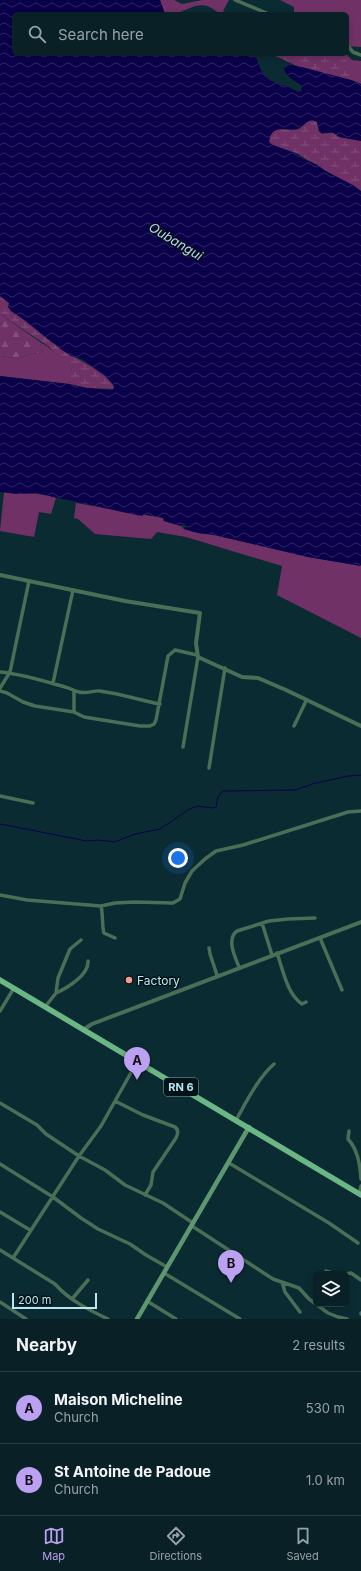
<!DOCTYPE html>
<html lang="en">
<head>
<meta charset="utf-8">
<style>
	body { margin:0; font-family:Inter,sans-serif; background:#162d32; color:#f1f3f6 }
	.controls { position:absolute; right:12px; bottom:12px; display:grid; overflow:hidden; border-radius:6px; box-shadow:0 2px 6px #0003 }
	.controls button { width:36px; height:36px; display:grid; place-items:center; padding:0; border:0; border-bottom:1px solid #293e43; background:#082026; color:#f1f3f6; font:20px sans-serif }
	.scale { position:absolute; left:12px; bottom:10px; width:85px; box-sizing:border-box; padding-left:4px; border:2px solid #bae7f2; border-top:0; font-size:11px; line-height:14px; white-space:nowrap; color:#bae7f2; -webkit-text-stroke:3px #001317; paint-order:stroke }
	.you { position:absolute; left:178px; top:858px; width:14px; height:14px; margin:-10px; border:3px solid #fff; border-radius:50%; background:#1a73e8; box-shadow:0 0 0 6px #1a73e833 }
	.badge { display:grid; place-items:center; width:26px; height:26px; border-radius:50%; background:#bca0f2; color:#111; font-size:13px; font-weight:700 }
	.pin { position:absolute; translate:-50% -33px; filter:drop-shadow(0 1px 2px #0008) }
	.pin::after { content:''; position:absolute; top:21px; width:14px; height:12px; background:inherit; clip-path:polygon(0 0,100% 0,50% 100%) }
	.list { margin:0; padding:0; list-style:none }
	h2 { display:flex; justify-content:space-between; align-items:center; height:52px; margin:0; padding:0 16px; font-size:17px }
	h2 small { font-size:13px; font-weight:400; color:#98a3a7 }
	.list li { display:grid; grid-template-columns:26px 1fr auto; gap:12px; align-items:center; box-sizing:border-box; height:72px; padding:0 16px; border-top:1px solid #293e43 }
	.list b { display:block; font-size:15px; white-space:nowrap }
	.list p { margin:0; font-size:13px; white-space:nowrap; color:#98a3a7 }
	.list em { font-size:13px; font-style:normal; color:#98a3a7 }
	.icon { flex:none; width:22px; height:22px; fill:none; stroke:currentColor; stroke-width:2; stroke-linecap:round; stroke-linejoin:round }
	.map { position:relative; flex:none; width:361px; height:1319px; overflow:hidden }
	.search { position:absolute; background:#082026; box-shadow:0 2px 6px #0003; left:12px; right:12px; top:12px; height:44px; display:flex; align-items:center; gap:10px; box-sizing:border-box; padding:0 14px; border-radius:6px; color:#98a3a7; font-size:15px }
	.sheet { height:196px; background:#082026 }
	nav { display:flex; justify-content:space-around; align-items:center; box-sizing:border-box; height:56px; border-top:1px solid #293e43; background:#082026; font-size:11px; color:#98a3a7 }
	nav a { display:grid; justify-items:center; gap:2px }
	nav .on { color:#bca0f2 }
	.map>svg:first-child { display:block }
</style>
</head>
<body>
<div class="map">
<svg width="361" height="1319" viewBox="0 0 361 1319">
	<defs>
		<pattern id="forest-firs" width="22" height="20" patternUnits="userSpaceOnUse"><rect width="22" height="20" fill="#703266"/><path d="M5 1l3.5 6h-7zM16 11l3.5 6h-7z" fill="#82507c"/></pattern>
		<pattern id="wetland-marsh" width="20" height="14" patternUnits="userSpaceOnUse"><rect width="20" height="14" fill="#703266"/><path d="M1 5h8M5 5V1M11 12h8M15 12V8" fill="none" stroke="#82507c"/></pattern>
		<pattern id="water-waves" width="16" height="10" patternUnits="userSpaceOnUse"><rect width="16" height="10" fill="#0b004a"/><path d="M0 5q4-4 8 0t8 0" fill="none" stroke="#2c2565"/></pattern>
	</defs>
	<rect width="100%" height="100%" fill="#0b2b32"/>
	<path fill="#703266" d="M160,0h14l8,4 20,-4h27l-6,11 4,3h-7c-17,-14 -23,-9 -42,-1 -3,2 -9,1 -13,1z
		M280,0h81v47l-14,-1v-32h-53v-7z
		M337,54h9l6,6 9,1v23l-10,-4v-11z
		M40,342c7,4 32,21 32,29 0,4 -2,9 -3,13l-69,-8v-20l14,2 28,-6z
		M4,492c18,2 34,0 52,6l-5,16 -12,-2 -5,25 -34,-6z
		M76,503l87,15 1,3 17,5 3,3 14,4 16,2 94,22 53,9v72l-84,-43 5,-29 -96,-29 -29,-5 -6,7 -56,-5 -17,-15 -4,-1z"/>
	<path fill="url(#forest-firs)" d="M0,314l40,28 2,10 -28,6 -14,-2z"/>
	<path fill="url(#wetland-marsh)" d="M271,54h66l9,6 5,9v11l-47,-11z
		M312,120l5,2 2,9 9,2h6l6,4 21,4v50c-21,-12 -43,-25 -63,-37 -9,-5 -20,-5 -29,-11 -1,-21 21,-11 30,-14 5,-3 6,-8 13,-9z
		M0,296l9,7 2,8c18,11 32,26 50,38 14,10 32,16 45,28 4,3 8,8 8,12l-27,-1 -18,-4 3,-14 -3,-5 -21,-19 -48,-32z"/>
	<path fill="url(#water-waves)" d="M0,0h160l5,14h-151v40h237l6,5c8,29 20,20 41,33l4,-1 -1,-6c-7,-5 -18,-10 -17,-19l5,-1 9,1 53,14 10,4v57l-22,-4 -7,-5 -10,2 -3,-3 -2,-9c-11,-5 -11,5 -20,7 -11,3 -24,-7 -28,12l2,3 28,11 4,4 13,5 11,8 26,13 8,6v375l-53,-9 -94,-22 -16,-2 -14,-4 2,-3 -2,-3 -3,3 -17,-5 -1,-3 -20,-4v2l-7,-1 -100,-22 -19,1 -17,-2v-116l69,8 18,4 25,2 3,-3 -9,-10 -24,-18 -11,-3 -9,-6 -36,-29 -15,-10 -3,-4 1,-4 -9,-7z"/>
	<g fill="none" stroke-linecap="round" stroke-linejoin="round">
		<path stroke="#0b004a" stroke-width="1" d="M0,824l87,17 11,-1 17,2 20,-8 25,-5 28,-19 9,-4 16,2 3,-1 2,-10 5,-6 73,-1 16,-6 36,-8 13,-1"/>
		<path stroke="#4b6e56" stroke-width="3.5" d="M235,0l34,14
			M347,45l6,7 8,3
			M0,672c22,2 44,9 65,15 5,1 9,4 14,5 9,2 15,-2 21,-1 21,3 40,9 60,13
			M53,683l20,-93
			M0,688l10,-16 19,-91
			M0,691l7,2 16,9 12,4 39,6 10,5 56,9h10l4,-2 2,-4 12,-64 7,-6 22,5
			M74,691v21
			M294,726l12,-25
			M183,747l15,-90
			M209,768l16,-100
			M0,796l33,7
			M0,895l27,5 74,6 14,-3 20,-1 38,1 7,-4 5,-16 7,-12 13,-12 11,-8 27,-6 105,-33 13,-1
			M101,906c2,7 1,22 3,27l11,5
			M262,923l10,32
			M320,938l22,52
			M209,948l1,6 7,21
			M277,953c6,17 10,41 25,51l4,-2
			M239,967c-4,-10 -13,-28 -2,-36l32,-10 19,-2 27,-1
			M56,993c11,-5 33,-18 32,-32
			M45,1007l11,-14 2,-15 12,-29 11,-9
			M0,1011l14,-23
			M115,1101l28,14 32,12c4,3 3,7 1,11l-23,34 -2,13 -6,10
			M0,1103l37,22 9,9 33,22 26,14 20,15 38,18 30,20
			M236,1120c11,-19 22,-42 38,-56
			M349,1131l-1,8c10,11 12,26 13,40
			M229,1163l100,60 29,20
			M0,1164l53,33 28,21 17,11 32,15 16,11 21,12
			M359,1194l2,-8
			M0,1212l30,18
			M192,1226l81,53 26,9 10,11 19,14 10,4 9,2
			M0,1250l55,34c14,16 34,26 53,35
			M13,1258l66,-102 22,-30 36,-64
			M164,1273l76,46
			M324,1274l2,-3 10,3
			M346,1274l5,-1 10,7
			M282,1282l3,10 15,20
			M72,1299l16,-19
			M147,1301l29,18
			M0,1302l26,17
			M361,1313v1"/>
		<path stroke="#4b6e56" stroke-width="4" d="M0,575l125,26 75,12 -4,30 2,14 44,20 16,1 28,12 75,36
			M83,1030l9,-6 269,-102"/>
		<path stroke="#5d9770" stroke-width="4.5" d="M137,1319l112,-192"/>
		<path stroke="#6bb684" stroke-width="5.5" d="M0,980l361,215"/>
	</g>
	<circle fill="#f49e8a" stroke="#001317" stroke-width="1.5" cx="129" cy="980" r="4"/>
	<g text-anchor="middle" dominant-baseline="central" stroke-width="3" stroke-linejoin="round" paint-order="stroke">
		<rect fill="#001317" stroke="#82a7b0" stroke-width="1" x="164" y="1078" width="34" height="18" rx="3"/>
		<g font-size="11" font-weight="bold" fill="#bae7f2">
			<text x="181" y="1087">RN 6</text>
		</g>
		<g font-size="12" fill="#bae7f2" stroke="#001317" text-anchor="start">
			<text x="137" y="980">Factory</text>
		</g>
		<g font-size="13" font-style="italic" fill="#c1ccf7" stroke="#001317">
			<text transform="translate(176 241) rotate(31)">Oubangui</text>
		</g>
	</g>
</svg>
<div class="controls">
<button><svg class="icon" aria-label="layers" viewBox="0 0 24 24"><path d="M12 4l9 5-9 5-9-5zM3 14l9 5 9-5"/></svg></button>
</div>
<div class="scale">200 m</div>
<div class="you"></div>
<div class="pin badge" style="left:137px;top:1080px">A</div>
<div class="pin badge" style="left:231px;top:1283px">B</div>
<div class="search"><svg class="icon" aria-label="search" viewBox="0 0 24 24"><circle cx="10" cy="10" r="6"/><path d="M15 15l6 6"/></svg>Search here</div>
</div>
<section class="sheet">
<h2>Nearby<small>2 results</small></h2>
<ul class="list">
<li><span class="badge">A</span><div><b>Maison Micheline</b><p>Church</p></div><em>530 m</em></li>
<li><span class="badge">B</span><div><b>St Antoine de Padoue</b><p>Church</p></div><em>1.0 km</em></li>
</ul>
</section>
<nav>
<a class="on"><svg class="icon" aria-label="map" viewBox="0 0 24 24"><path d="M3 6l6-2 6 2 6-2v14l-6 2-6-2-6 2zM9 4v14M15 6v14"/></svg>Map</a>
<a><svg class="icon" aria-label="directions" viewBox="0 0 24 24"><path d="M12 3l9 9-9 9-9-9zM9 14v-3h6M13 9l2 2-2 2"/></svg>Directions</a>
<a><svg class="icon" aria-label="saved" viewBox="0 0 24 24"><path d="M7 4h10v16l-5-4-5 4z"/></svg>Saved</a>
</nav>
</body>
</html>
